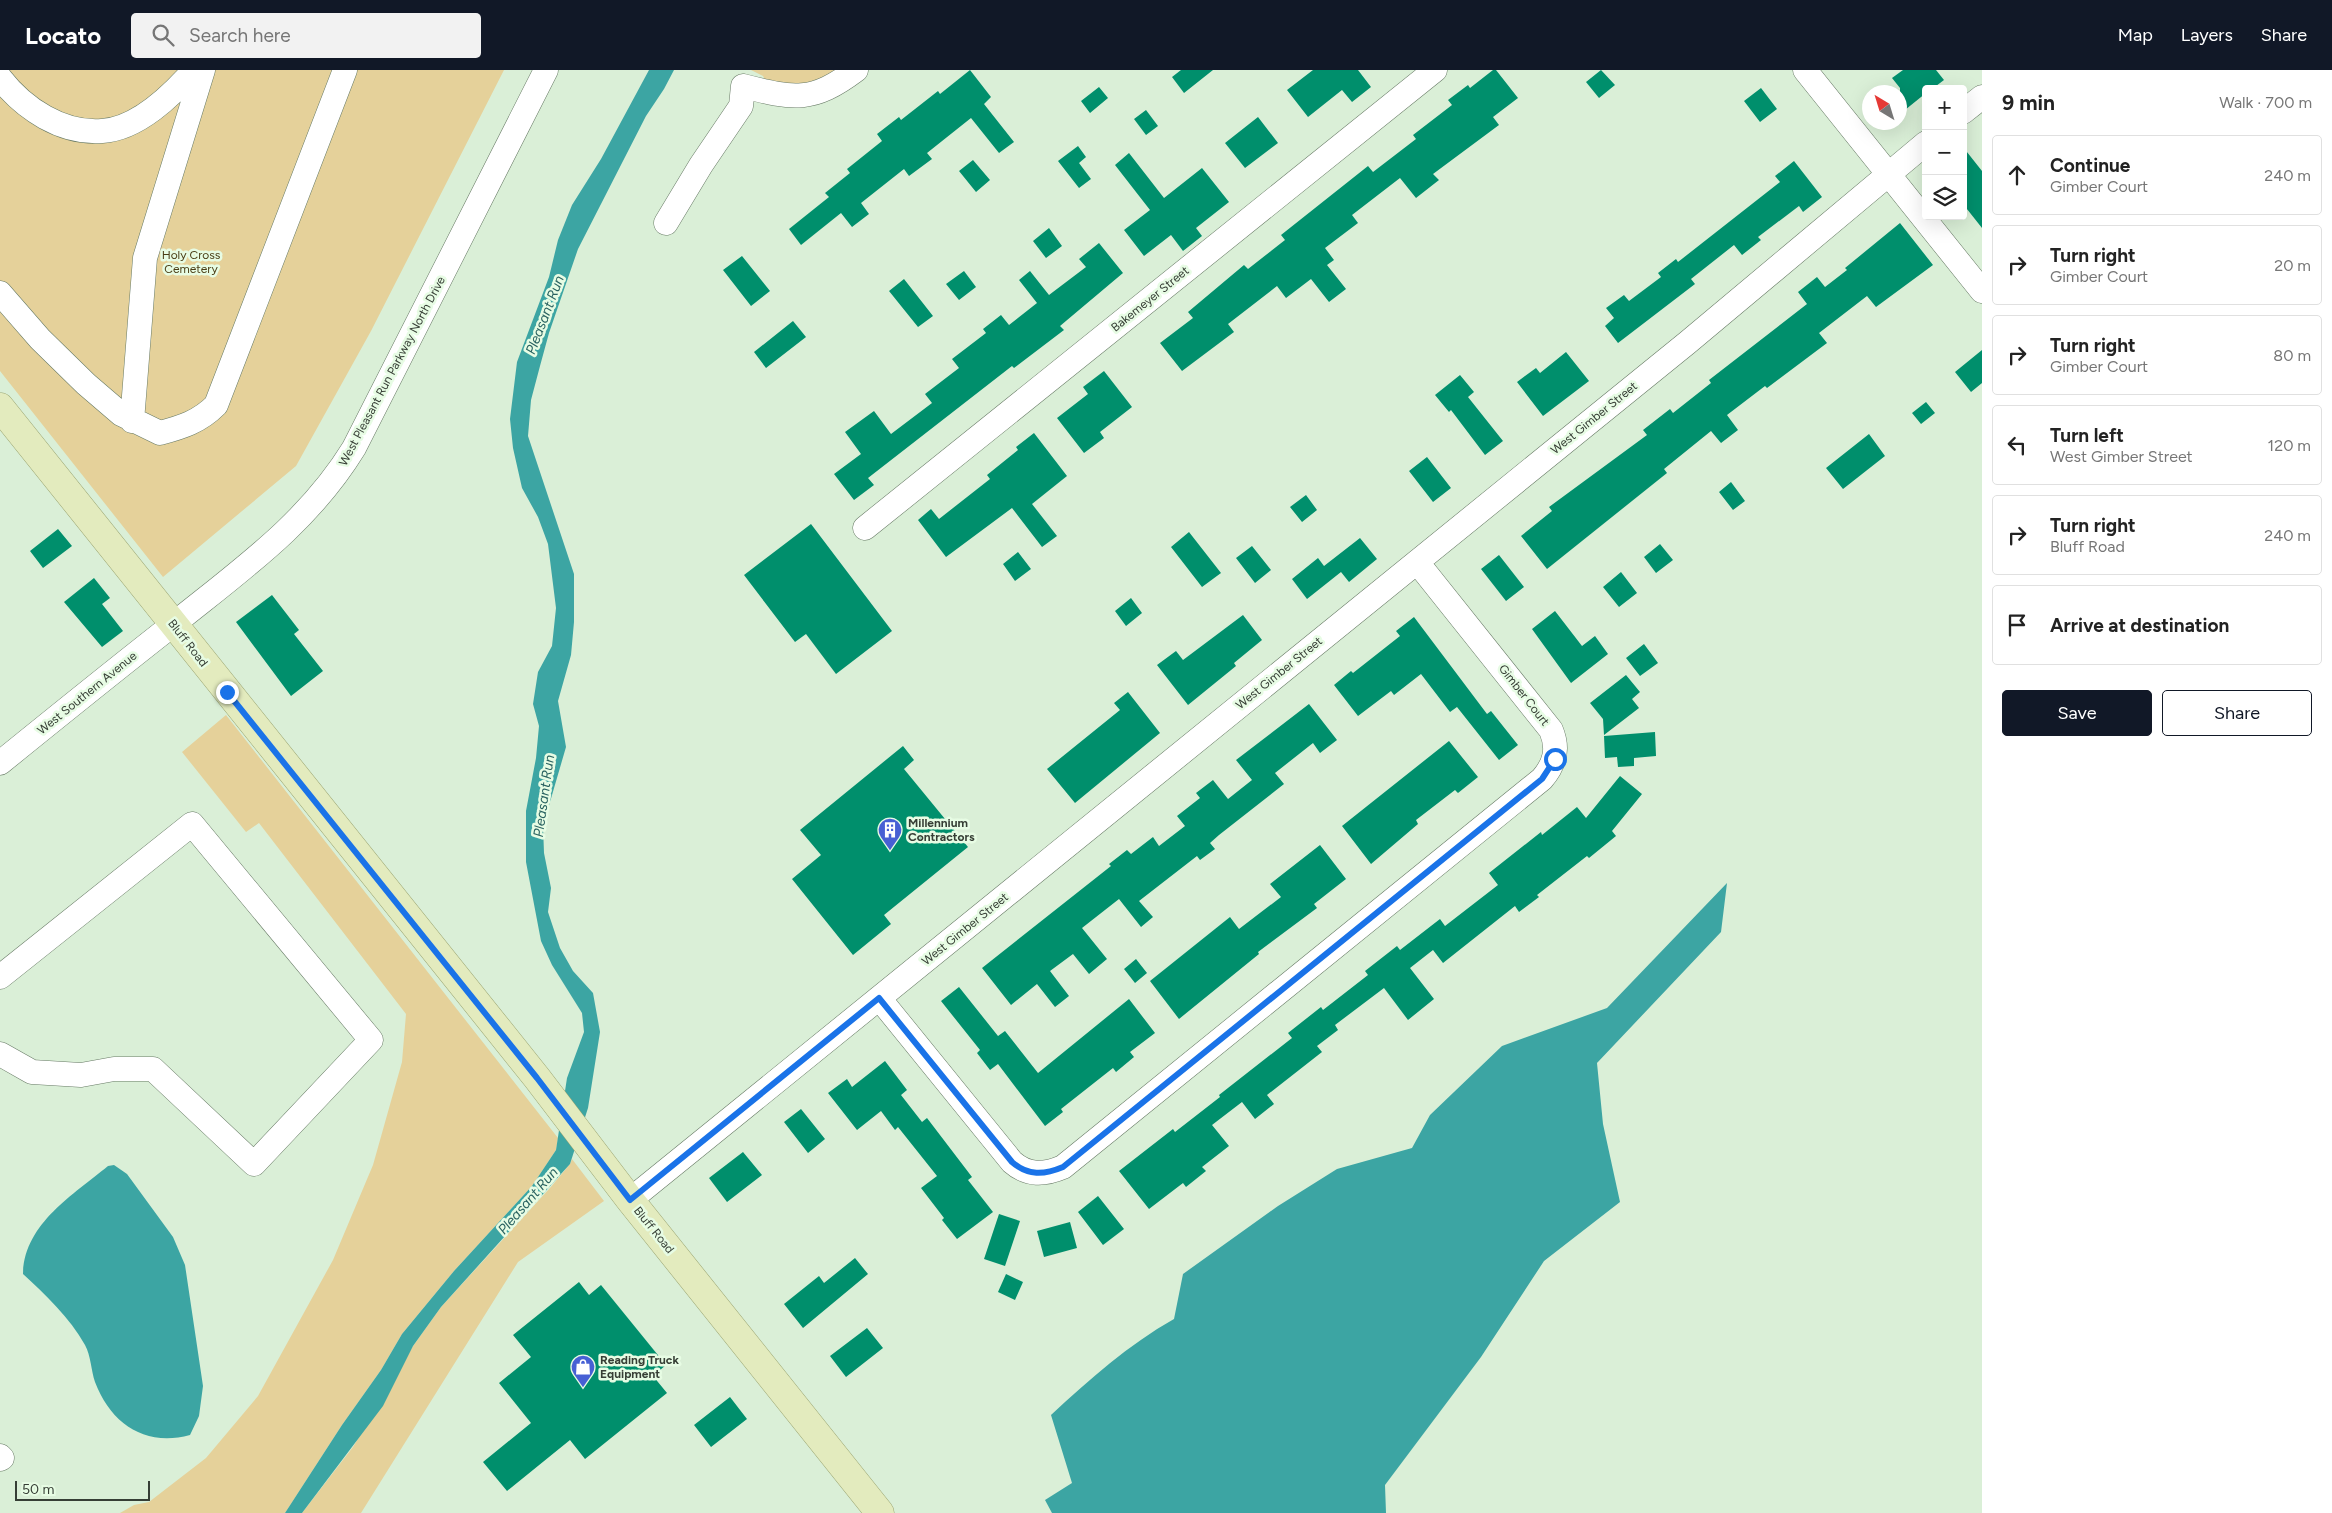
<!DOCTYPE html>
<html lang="en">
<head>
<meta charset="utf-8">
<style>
	body { margin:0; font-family:Figtree,sans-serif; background:#f2f2f2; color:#222 }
	.controls { position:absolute; right:15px; top:15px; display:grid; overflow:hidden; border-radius:5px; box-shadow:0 5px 20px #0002 }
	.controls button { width:45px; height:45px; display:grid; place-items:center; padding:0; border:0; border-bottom:1px solid #e0e0e0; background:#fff; color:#222; font:25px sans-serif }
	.compass { position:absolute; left:1862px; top:15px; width:45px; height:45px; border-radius:50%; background:#fff; box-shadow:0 5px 20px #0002; rotate:322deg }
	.scale { position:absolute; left:15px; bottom:12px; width:135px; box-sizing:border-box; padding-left:5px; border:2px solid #363e35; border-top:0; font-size:14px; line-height:18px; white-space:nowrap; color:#363e35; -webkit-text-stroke:4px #e7fce4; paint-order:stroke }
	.stop { position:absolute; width:15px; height:15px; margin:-11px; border:4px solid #1a73e8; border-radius:50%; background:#fff }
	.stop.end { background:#1a73e8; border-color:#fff; box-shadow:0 1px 5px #0008 }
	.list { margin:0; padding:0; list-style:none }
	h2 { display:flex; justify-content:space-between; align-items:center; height:65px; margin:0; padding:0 20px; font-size:21px }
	h2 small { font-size:16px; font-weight:400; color:#767676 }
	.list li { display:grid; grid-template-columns:32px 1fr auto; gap:15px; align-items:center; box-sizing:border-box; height:80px; margin:0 10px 10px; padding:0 10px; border:1px solid #e0e0e0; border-radius:5px }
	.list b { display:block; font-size:19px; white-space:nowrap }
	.list p { margin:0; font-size:16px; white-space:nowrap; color:#767676 }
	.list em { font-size:16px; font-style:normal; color:#767676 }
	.actions { display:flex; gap:10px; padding:15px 20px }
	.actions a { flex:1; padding:11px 0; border:1px solid #111827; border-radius:5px; text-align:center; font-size:18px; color:#111827 }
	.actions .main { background:#111827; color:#fff }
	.icon { flex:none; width:28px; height:28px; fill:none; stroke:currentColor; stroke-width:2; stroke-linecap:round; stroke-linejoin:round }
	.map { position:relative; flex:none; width:1982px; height:1443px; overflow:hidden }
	header { display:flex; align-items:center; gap:30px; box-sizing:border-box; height:70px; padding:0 25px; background:#111827; color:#fff }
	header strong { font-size:24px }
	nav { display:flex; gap:28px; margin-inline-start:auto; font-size:18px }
	.search { width:350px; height:45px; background:#f2f2f2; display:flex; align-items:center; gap:12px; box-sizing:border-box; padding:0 18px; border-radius:5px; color:#767676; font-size:19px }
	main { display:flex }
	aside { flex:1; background:#fff }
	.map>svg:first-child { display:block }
</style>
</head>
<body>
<header>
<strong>Locato</strong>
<div class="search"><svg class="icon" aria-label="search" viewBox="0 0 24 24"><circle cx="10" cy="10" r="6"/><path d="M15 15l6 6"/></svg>Search here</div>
<nav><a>Map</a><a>Layers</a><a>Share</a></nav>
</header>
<main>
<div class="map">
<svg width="1982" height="1443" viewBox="0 0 1982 1443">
	<rect width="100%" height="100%" fill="#daefd7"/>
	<path fill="#e5d19a" d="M0,0h504l-133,261 -75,135 -133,111 -163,-206z
		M751,0h100l-41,24 -42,-7 -5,-11z
		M226,645l332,423 -2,12 -24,36 -78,85 -52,63 -21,36 -39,55 -57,88h-165l14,-8 15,-3 57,-44 52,-62 75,-136 40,-95 29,-103 4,-48 -147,-191 -13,9 -64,-80z
		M572,1089l32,42 -86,61 -157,251h-59l51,-66 60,-101 28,-39 109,-119 20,-24z"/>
	<path fill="#3ca5a3" d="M649,0h25l-10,19 -18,27 -68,133 -29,84 -9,33 -9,34 -3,36 46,138v48l-3,33 -13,46 8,46 -23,79 1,27 7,35 -3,24 12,36 13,23 20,22 7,39 -12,76 -18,56 -129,143 -28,39 -30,60 -81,107h-17l57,-88 39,-55 21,-36 52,-63 78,-85 24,-36 11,-72 17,-46 -2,-19 -30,-48 -11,-24 -15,-79v-51l10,-53 3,-32 -6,-22 5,-32 14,-26 4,-38 -8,-64 -10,-27 -16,-29 -9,-40 -3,-29 7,-57 32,-85 9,-37 14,-35 29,-46z
		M1727,813l-6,49 -124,131 6,61 17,78 -76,59 -63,96 -96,128 1,28h-334l-7,-13 27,-17 -21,-68c39,-36 77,-70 123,-96l9,-45 95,-68 59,-37 75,-21 18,-33 72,-69 105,-38z
		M114,1095l13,9 46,63 12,28 18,121 -4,30 -9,19c-45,12 -79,-11 -95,-53 -4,-12 -4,-26 -10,-37 -15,-27 -40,-51 -62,-71 1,-50 50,-79 85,-108z"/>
	<path fill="#008f6c" d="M970,0l21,27 -7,7 30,38 -15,11 -28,-35 -44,35 5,6 -23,17 -5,-7 -43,34 8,11 -17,13 -11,-14 -40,32 -12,-16 40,-32 -4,-4 25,-20 -3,-4 35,-28 -5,-7 22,-17 2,3 37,-29 2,3z
		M1181,0h32l-29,23 -12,-16z
		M1313,0h45l13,17 -19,15 -10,-12 -34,27 -21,-27z
		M1493,0h3l22,28 -25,19 6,8 -66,49 6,6 -23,18 -16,-20 -48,37 6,8 -33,25 9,12 -7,5 19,24 -17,13 -18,-23 -25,19 -9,-12 -49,38 6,8 -52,39 -22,-28 33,-25 -5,-6 56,-47 4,4 37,-29 -4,-5 87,-69 5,6 43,-33 -3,-4 39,-30 -4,-5 20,-15 2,3z
		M1601,0l14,15 -16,13 -13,-16z
		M1903,0h33l8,10 -12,9h-6v4l-26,21v-26l-8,-10z
		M1099,17l9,11 -18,15 -9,-12z
		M1761,18l16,21 -17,13 -16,-21z
		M1146,40l12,16 -12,9 -12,-16z
		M1258,47l20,26 -33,25 -20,-25z
		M1078,76l8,11 -7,6 12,16 -12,9 -21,-27z
		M1963,77l19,24v57l-19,-24z
		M1129,83l35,45 38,-30 27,34 -33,26 6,8 -19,15 -12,-16 -27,21 -20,-26 26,-20 -35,-45z
		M973,90l17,20 -14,12 -17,-21z
		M1794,91l28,36 -19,15 -4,-6 -41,31 3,3 -19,15 -8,-10 -43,34 4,5 -77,59 -13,-17 9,-8 -8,-10 18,-13 5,6 32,-24 -3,-4 18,-14 2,3 102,-80 -5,-6z
		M1900,153l33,42 -57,42 -9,-11 -48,37 8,10 -60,45 -2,-2 -38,29 11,15 -17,13 -10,-12 -47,38 3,4 -120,96 -26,-33 31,-25 -3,-4 98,-72 -4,-5 27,-21 3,4 38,-30 -2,-3 98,-76 -9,-12 19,-15 8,10 22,-17 -2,-2z
		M1049,158l13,18 -16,12 -13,-17z
		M1099,173l24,30 -63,53 4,4 -50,38 -2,-2 -144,112 6,7 -20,15 -20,-26 27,-20 -16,-22 29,-21 17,23 41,-31 -7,-9 34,-26 -7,-9 34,-26 -3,-4 18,-14 8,10 28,-22 -18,-23 11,-9 19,24 37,-28 -7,-8z
		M742,186l28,35 -19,15 -28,-36z
		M964,201l12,16 -17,13 -13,-16z
		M904,209l29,37 -15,11 -29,-36z
		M793,251l13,16 -40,31 -12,-16z
		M1982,280v33l-11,9 -16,-20z
		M1566,282l23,29 -46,35 -26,-34 19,-14 4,5z
		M1104,301l28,36 -32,25 4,6 -20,15 -27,-35 31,-24 -5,-7z
		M1460,305l14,17 -6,5 35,44 -18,14 -34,-45 -2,2 -14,-17z
		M1926,332l9,11 -14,11 -9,-11z
		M1034,363l33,43 -35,28 25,32 -15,11 -30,-39 -66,49 -28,-37 13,-11 8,10 51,-40 -3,-4 31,-25 -2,-3z
		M1869,364l16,22 -42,33 -17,-21z
		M1427,387l24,31 -18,14 -24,-31z
		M1731,412l14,19 -12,9 -14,-18z
		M1306,425l11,15 -15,12 -12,-15z
		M811,454l81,107 -56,43 -30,-40 -11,8 -51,-67z
		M58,459l14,17 -29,22 -13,-17z
		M1189,462l32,41 -19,14 -31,-40z
		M1360,468l17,21 -28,23 -8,-10 -34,27 -15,-20 26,-21 6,8z
		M1660,474l13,16 -17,13 -12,-16z
		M1252,476l19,24 -16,13 -19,-25z
		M1018,482l13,17 -16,12 -12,-17z
		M1499,485l25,32 -18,14 -25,-32z
		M1621,502l16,21 -18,14 -16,-20z
		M94,508l16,20 -8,6 21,27 -21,16 -38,-45z
		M272,525l27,35 -5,4 29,37 -32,25 -55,-74z
		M1131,528l11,15 -16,13 -11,-15z
		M1555,541l27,35 13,-10 13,18 -37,29 -39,-54z
		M1243,545l19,25 -28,23 2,3 -48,39 -31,-40 19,-14 7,9z
		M1414,547l73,97 4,-3 27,34 -19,15 -42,-53 -7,5 -29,-38 -27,21 -3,-4 -33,25 -24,-31 17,-14 2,2 47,-37 -4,-5z
		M1644,574l14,19 -18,13 -14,-18z
		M1626,605l14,17 -8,7 7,9 -35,27 -1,-16 -13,-16z
		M1128,622l32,41 -85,70 -28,-34 73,-59 -6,-7z
		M1309,634l28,36 -17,13 -7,-10 -38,30 9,11 -65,51 -9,8 5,6 -15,11 -3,-4 -58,45 14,16 -12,10 -22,-28 -37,29 25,31 -18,15 -16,-20 -23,17 19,25 -14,11 -18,-23 -26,21 -29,-37 129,-102 -2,-2 18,-14 4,4 22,-17 6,9 26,-20 -8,-10 23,-18 -4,-5 17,-13 15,19 24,-19 -16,-20z
		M1655,662l1,24 -22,2v8l-16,1 -1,-10 -12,1 -1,-22z
		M1449,671l29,36 -20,16 -3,-3 -39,30 2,4 -47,40 -29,-38z
		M903,676l11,14 -10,9 64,78 -84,68 7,9 -38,31 -61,-76 29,-24 -21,-25z
		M1620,706l22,18 -30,37 4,5 -27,22 -2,-2 -50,39 2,2 -20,15 -4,-6 -72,57 -10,-13 -23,18 24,31 -26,21 -24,-32 -49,37 3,5 -21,16 5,6 -55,43 7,9 -19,15 -13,-17 -30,23 17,21 -27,21 4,4 -20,16 -3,-4 -34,26 -30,-38 54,-42 2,3 45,-35 -1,-2 73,-57 -4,-5 33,-26 2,3 45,-35 -3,-4 32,-25 3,4 40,-31 5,7 53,-41 -9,-12 52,-41 1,3 35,-28 9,11z
		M1320,775l26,34 -32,25 3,4 -59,44 1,2 -80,65 -29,-38 80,-64 9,12 42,-32 -11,-13z
		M1136,889l11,14 -12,10 -11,-14z
		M959,917l39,49 7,-5 33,42 91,-74 26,34 -25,19 4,5 -18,15 -3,-4 -52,41 2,3 -18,14 -47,-62 -8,6 -13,-17 3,-3 -39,-49z
		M885,991l22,29 -6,5 21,27 5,-4 45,59 -4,3 25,32 -36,27 -15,-19 2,-2 -23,-30 16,-12 -39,-49 -3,3 -14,-19 -24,19 -29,-37 19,-14 5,8z
		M801,1039l24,30 -17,14 -24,-31z
		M743,1082l19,23 -35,27 -18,-24z
		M1098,1126l26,33 -21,16 -25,-33z
		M999,1144l21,7 -15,45 -21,-7z
		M1070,1152l7,26 -33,9 -7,-26z
		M855,1188l13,16 -65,54 -19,-24 35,-28 5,7z
		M1006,1204l17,8 -8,18 -17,-8z
		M579,1212l10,13 12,-10 65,80 -13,11 14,17 -82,66 -15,-19 -63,51 -24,-29 48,-39 -32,-40 32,-26 -18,-22z
		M867,1258l16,20 -37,29 -16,-21z
		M730,1327l17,22 -36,28 -17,-22z"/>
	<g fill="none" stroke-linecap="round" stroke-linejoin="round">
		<defs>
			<path id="minor" d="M1805,0l177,221
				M0,8c24,31 62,56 102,53 36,-2 70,-36 92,-61
				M1963,42l19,-15
				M666,153l35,-58 40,-59 2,-20c51,13 69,17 113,-16
				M0,223l40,46 46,45 35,30 39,19c22,-6 39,-11 56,-28l129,-335
				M132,351l13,-163 58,-188
				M865,458l570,-458
				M0,693c58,-47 116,-94 175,-140 67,-54 133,-100 179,-175l192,-378
				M0,907l192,-153 179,216 -117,124 -101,-95h-39l-33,6 -49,-3 -32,-18
				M879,928l133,164c16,14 32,13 51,5l479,-388c13,-15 17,-30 9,-49l-134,-168
				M630,1130l1057,-857 239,-200
				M0,1386l2,2 -2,1"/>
			<path id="major" d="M0,337l537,671 93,122 250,313"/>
		</defs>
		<use href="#minor" stroke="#677a65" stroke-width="25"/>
		<use href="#major" stroke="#9ba572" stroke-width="29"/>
		<use href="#minor" stroke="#fff" stroke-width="24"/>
		<use href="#major" stroke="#e3ebbe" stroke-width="28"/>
	</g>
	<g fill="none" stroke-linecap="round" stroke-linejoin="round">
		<path stroke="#1a73e8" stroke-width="6" d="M227,622l310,386 93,122 249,-202 133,164c16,14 32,13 51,5l479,-388 13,-20"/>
	</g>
	<defs>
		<symbol id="building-pin" viewBox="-11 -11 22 30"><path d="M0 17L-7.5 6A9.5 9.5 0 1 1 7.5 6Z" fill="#4760d4" stroke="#e7fce4"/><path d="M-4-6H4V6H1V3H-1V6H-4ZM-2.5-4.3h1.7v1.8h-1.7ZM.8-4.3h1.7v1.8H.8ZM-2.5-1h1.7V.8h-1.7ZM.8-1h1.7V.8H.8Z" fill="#fff"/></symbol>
		<symbol id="shop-pin" viewBox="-11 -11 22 30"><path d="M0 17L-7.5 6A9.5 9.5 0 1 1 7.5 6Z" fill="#4760d4" stroke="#e7fce4"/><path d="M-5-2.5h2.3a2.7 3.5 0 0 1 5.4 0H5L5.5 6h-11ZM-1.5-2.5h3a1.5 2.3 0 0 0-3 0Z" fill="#fff"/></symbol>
	</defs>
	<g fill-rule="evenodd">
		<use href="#building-pin" x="876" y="746" width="28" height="38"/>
		<use href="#shop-pin" x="569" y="1283" width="28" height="38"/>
	</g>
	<g text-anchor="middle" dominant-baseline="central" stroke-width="5" stroke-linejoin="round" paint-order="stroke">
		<g font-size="12" fill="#4a3d15" stroke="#e7fce4">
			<text x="191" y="185">Holy Cross<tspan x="191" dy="14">Cemetery</tspan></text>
		</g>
		<g font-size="12" fill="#363e35" stroke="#e7fce4">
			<text transform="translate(1150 229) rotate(-39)">Bakemeyer Street</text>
			<text transform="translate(392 301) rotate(-62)">West Pleasant Run Parkway North Drive</text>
			<text transform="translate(1594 348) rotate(-39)">West Gimber Street</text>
			<text transform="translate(188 573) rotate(52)">Bluff Road</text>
			<text transform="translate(1279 603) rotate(-39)">West Gimber Street</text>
			<text transform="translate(87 623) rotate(-39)">West Southern Avenue</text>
			<text transform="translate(1524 625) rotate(52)">Gimber Court</text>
			<text transform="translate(965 859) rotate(-39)">West Gimber Street</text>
			<text transform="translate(654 1160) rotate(51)">Bluff Road</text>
		</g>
		<g font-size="12" font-weight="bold" fill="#363e35" stroke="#e7fce4" text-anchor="start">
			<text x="908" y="753">Millennium<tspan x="908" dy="14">Contractors</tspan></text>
			<text x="600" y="1290">Reading Truck<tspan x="600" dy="14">Equipment</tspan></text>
		</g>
		<g font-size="14" font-style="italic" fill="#296260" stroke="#e7fce4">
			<text transform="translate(545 245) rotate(-69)">Pleasant Run</text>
			<text transform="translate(544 726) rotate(-82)">Pleasant Run</text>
			<text transform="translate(528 1131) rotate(-49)">Pleasant Run</text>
		</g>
	</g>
</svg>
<div class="controls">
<button>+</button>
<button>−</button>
<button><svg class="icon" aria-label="layers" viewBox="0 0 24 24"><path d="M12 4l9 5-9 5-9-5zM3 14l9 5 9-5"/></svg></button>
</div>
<svg class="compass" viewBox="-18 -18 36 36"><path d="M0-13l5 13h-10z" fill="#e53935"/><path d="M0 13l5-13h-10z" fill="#767676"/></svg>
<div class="scale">50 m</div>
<div class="stop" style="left:1555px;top:689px"></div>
<div class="stop end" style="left:227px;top:622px"></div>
</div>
<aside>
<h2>9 min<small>Walk · 700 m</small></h2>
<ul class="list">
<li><svg class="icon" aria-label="ahead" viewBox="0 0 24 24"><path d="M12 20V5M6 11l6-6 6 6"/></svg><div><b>Continue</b><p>Gimber Court</p></div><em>240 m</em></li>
<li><svg class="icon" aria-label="right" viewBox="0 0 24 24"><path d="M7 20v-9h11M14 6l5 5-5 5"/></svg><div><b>Turn right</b><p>Gimber Court</p></div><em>20 m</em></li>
<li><svg class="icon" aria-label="right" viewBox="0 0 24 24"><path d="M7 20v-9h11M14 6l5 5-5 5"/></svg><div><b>Turn right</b><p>Gimber Court</p></div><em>80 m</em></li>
<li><svg class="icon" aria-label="left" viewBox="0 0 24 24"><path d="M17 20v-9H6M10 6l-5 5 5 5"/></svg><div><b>Turn left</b><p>West Gimber Street</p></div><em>120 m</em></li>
<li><svg class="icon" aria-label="right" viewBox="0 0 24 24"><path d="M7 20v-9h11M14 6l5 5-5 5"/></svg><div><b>Turn right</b><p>Bluff Road</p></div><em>240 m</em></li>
<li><svg class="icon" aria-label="arrive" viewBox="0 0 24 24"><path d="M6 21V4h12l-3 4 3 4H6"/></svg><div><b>Arrive at destination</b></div></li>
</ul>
<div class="actions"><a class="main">Save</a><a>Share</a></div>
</aside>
</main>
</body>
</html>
